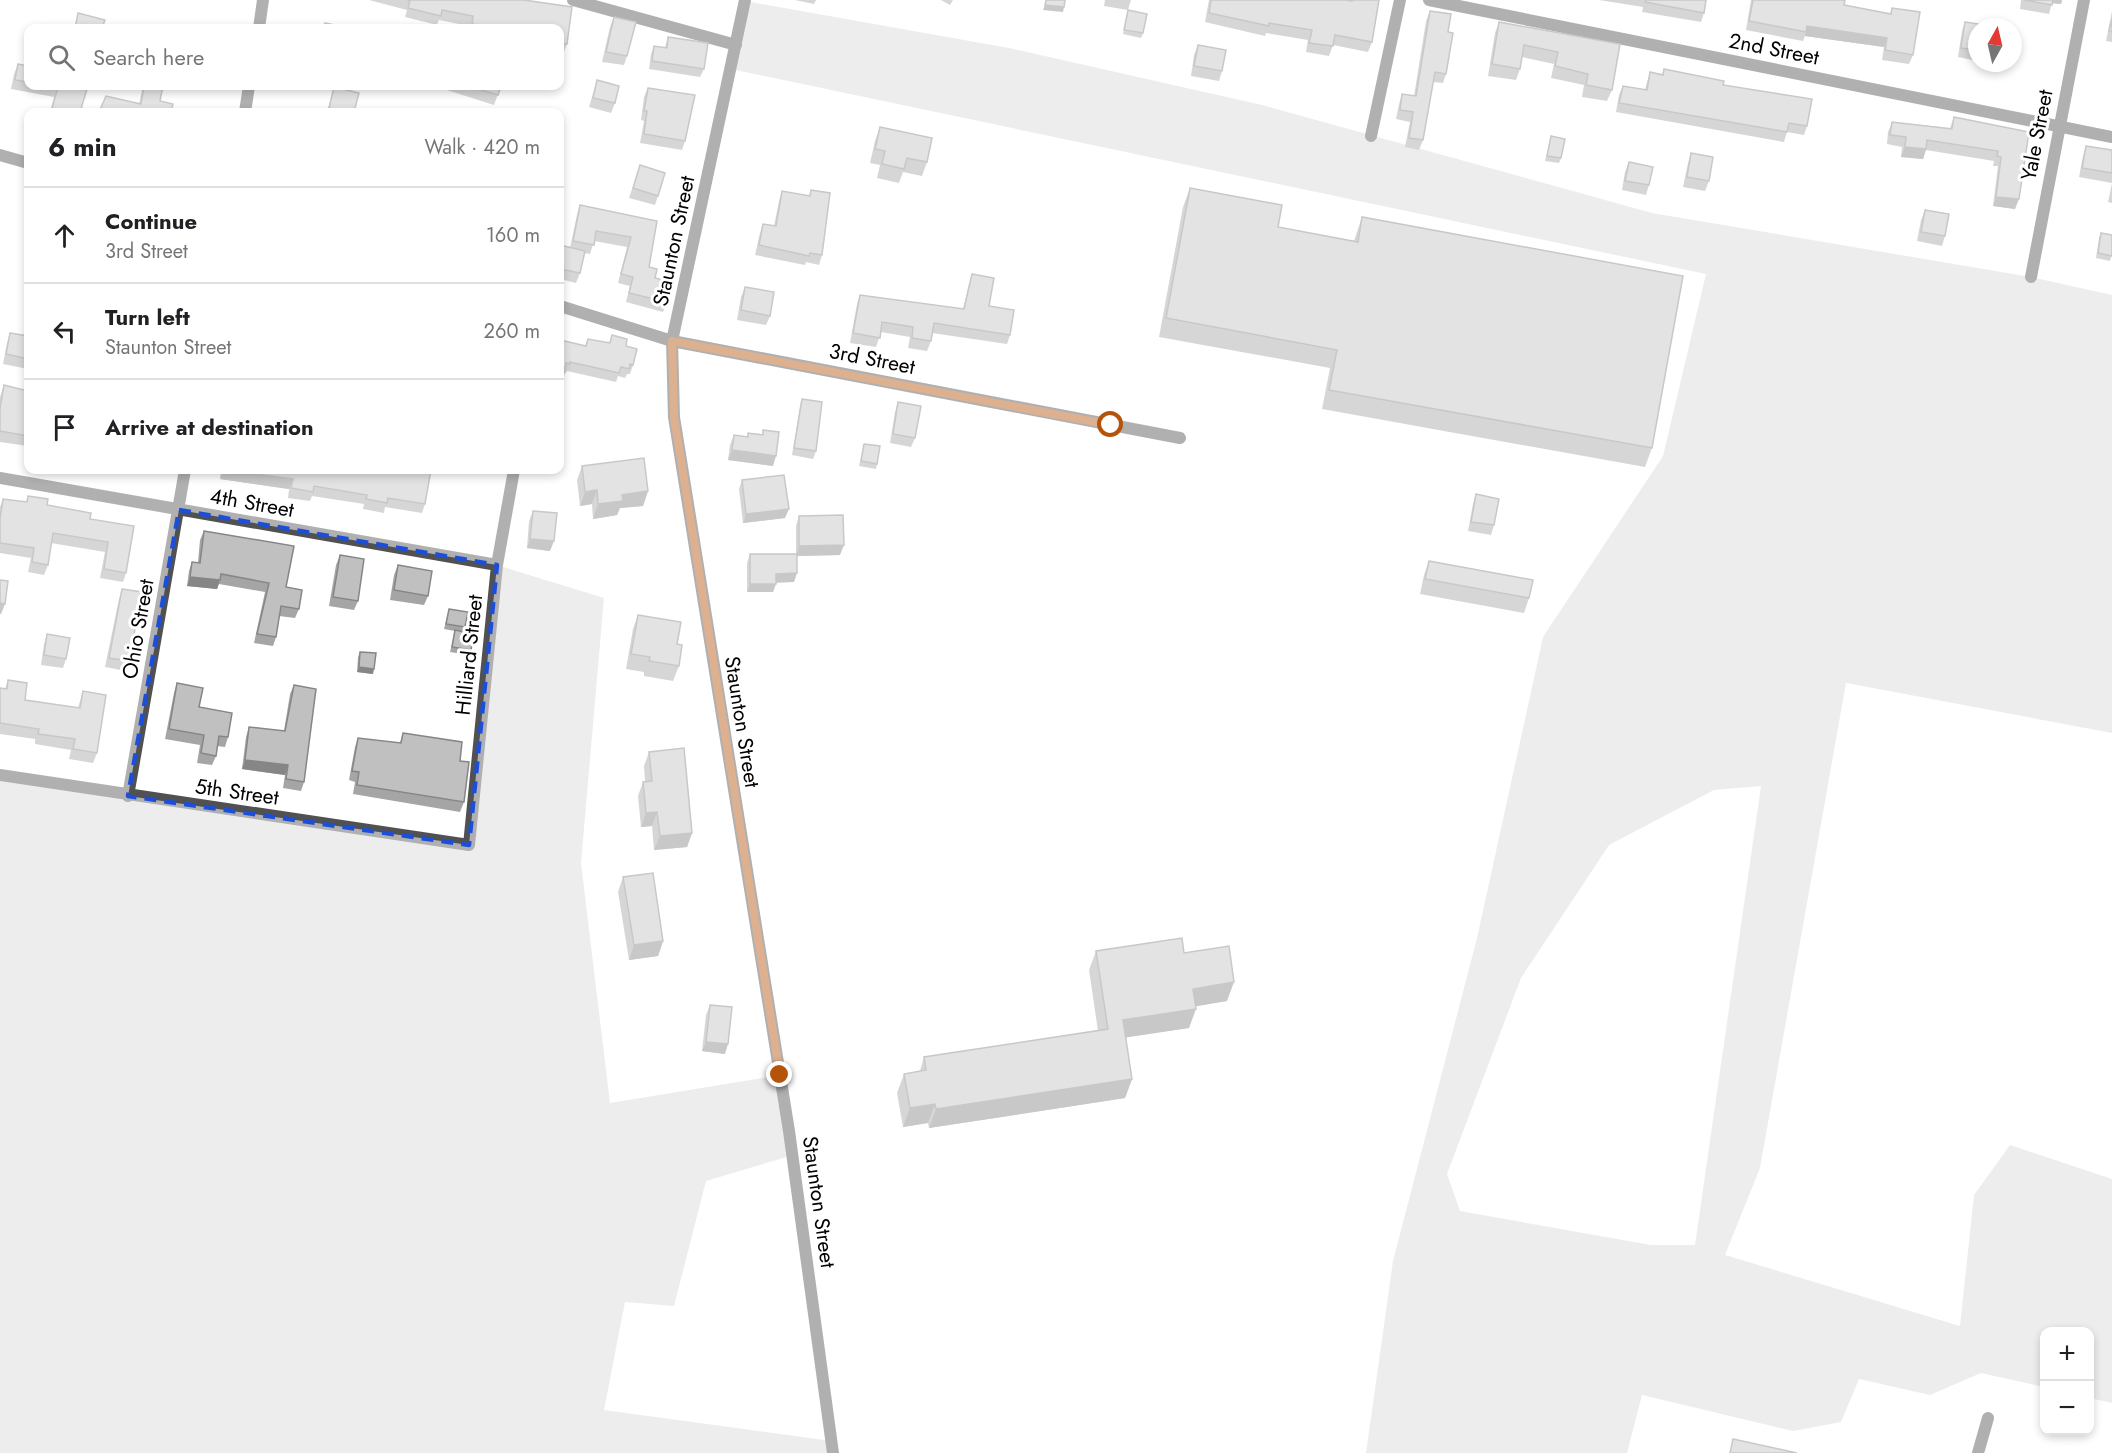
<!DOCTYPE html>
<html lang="en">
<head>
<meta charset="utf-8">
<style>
	body { margin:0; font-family:Jost,sans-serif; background:#f2f2f2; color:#202124 }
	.controls { position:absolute; right:18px; bottom:18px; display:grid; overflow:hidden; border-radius:12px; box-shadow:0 3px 9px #0003 }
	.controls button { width:54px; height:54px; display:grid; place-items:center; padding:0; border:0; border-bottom:2px solid #e0e0e0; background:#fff; color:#202124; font:30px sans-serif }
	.compass { position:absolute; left:1968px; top:18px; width:54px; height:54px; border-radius:50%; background:#fff; box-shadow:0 3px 9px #0003; rotate:8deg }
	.stop { position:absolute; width:18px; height:18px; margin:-14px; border:4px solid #b45309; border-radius:50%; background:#fff }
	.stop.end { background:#b45309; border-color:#fff; box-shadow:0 2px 6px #0008 }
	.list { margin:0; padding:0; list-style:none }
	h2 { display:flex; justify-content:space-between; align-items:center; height:78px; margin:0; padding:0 24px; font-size:26px }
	h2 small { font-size:20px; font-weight:400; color:#757577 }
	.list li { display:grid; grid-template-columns:39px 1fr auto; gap:18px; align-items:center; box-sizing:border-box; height:96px; padding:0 24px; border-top:2px solid #e0e0e0 }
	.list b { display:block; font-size:22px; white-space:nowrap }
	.list p { margin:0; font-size:20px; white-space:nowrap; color:#757577 }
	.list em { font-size:20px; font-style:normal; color:#757577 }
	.icon { flex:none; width:33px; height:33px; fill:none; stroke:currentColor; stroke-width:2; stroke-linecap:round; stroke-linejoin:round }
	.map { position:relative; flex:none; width:2112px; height:1453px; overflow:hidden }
	.search { position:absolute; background:#fff; box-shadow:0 3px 9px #0003; left:24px; top:24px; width:540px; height:66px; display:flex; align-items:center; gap:15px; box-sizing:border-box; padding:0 21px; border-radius:12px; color:#757577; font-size:22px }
	.panel { position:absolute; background:#fff; box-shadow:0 3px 9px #0003; left:24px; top:108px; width:540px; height:366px; border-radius:12px }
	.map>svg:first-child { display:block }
</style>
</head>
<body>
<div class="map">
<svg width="2112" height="1453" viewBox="0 0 2112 1453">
	<rect width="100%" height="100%" fill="#fff"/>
	<path fill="#d8d8d8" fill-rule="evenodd" d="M745,1l264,47 253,57 390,108 379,64 81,18v438l-266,-50 -86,485 -35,87 235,71 14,-131 36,-50 102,34v224l-22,-5v-66h-46v55l-63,-14 -51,22 -71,-16 -18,43 -48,9 -151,-36 -15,58h-261l27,-192 84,-323 66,-301 120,-181 43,-182 -975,-205zM1761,786l-66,459h-44l-191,-34 -13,-37 74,-196 88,-133 105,-55z
		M497,565l107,33 -23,265 29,240 170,-28 13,80 -87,26 -32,125 -49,-4 -21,108 228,31 1,12h-833v-678l469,69z"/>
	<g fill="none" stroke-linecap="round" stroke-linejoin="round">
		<path stroke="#515151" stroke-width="12" d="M573,0l163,45
			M745,0l-73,341 2,76 115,714 44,322
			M1429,0l683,137
			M259,28l4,-28
			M245,112l4,-26
			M1371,136l29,-136
			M0,155l28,8
			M2031,277l53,-277
			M560,306l112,35 508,97
			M0,478l497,87
			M0,775l469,70 28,-280 17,-95
			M128,796l57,-326
			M1978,1453l10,-35"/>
	</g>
	<path fill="#a5a5a5" d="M369,0h155l48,7 -5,37 -4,10 -3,-1v-25h-91v-2l-30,-6 -2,5 -32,-8 2,-7z
		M795,0h21l-2,4z
		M941,0h12l-3,5z
		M1105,0h26l-3,10 -24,-4z
		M1209,0h136l6,1 1,-1h27l-7,42 -4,10 -35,-7 -4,11 -23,-4 2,-12 -42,-7 -1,3 -60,-14z
		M1599,0h107l-2,13 -3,9 -59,-10 1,-5z
		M1751,0h94l-1,5 46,9 2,-6 21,47 -4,9 -27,-4 2,-13 -79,-11 -2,5 -57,-11z
		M2021,0h41l-1,4 -9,-1 -3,11 -29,-5z
		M1128,10l15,23 -2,5 -18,-4z
		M1430,11l18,21 -2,42 -3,9 -10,-1 -10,58 -4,10 -14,-3 5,-25 -14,-3 3,-15 3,-10 12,2 12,-75z
		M2112,11v31l-6,-1z
		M614,17l13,39 -3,9 -22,-3 8,-35z
		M1499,22l121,22 -8,46 -5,11 -25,-4 2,-12 -33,-7 3,-14 -32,-7 -2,12 -4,11 -28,-4 7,-43z
		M1965,22l12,5v34l-19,-4 4,-26z
		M668,37l36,32 -4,8 -51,-8 2,-15 3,-8 11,1z
		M1198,45l24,26 -3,10 -28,-5 3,-21z
		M1991,63h12l-1,2z
		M18,64l10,2v20h60l-8,26h-30l4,-15 -43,-8 3,-15z
		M1664,69l59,16 84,41 -3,9 -17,-3 -3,10 -168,-30 3,-17 4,-9 22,4 2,-8 3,-10 12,2z
		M597,80l18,23 -4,10 -22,-6z
		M143,86h20l-3,15 11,11 -32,-8z
		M434,86h67l-7,19z
		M334,87l20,25h-27z
		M648,88l37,53 -3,9 -42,-7 4,-22 -3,-1 3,-23z
		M1954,117l75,15 -14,77 -22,-3 5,-40h-5l1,-5 -68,-11 -3,9 -22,-2 1,-10 -15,-3 1,-12 4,-10 58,6z
		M880,127l47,35 -5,14 -19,-4 -4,11 -22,-5 3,-13 -10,-2 5,-22z
		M1551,136l10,22 -2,5 -14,-2z
		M2086,146l26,4v53l-4,-1 4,-19 -33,-6 4,-21z
		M1691,153l18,28 -4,10 -22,-4 5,-24z
		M1629,162l20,23 -3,10 -24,-5 3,-18z
		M640,165l18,31 -3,9 -26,-7z
		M1190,188l88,39 76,14 8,-24 290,231 -7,19 -323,-58 8,-41 -171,-31 24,-130z
		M811,190l11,65 -3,10 -13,-3 -1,3 -50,-10 5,-22 3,-9 11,2 5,-25 3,-10 27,5z
		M580,205l77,16 -8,46 18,35 -4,10 -37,-10 4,-16 -12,-3 9,-36 -33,-6 -4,13 -6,-1 -4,20 -4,10 -16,-4v-34l10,3 7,-33z
		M1925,210l20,26 -3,10 -25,-5 4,-21z
		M2101,233l11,21 -2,7 -14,-3 3,-20z
		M972,274l17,32 21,29 -3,9 -75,-11 -1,8 -4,10 -19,-3 2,-11 -29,-5 -5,15 -26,-4 7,-39 3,-9 103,14 6,-25z
		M745,287l25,29 -4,9 -29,-5 4,-23z
		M10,333l18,3v33l-25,-5 4,-21z
		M612,335l14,11 7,19 -3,9h-3l-2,4 -7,-2 -2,6 -49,-11 -1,2h-2l-4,20v-53l25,6 3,-7 21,4z
		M4,385l24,6v55l-28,-4v-45z
		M802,399l14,52 -3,8 -21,-4 8,-49z
		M898,402l17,36 -4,9 -21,-4 5,-31z
		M763,430l10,36 -45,-6 2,-15 4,-10 13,2 1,-4 14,1z
		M864,444l13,20 -1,5 -17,-3z
		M582,466l66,25 -5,15 -23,2 -3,7 -24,4 -1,-15 -12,2 -3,-26z
		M221,470h210l-6,34 -3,9 -37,-6 -1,6 -21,-4 1,-5 -52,-8 -2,5 -22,-3 1,-9 -69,-10z
		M742,480l43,38 -42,5 -4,-34z
		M1476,494l18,31 -3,10 -23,-4 5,-27z
		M28,496l19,9 43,14 44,7 -8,47 -3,9 -23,-4 5,-26 -54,-9 -3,22 -4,10 -16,-3 3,-14 -31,-5v-46l3,-8 23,3z
		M533,511l17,40 -23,-3 2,-27z
		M799,516l41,39 -43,1 -3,26h-18l-3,10h-26v-29l3,-9h46v-28z
		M204,531l82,56 13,22 -4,9 -16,-2 -3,21 -3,9 -19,-3 11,-51 -46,-8 -2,5 -30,-3 2,-15 3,-9h6l2,-22z
		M340,555l18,46 -4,9 -25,-4 7,-41z
		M1429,561l100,37 -5,15 -104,-19 4,-19z
		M398,565l30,31 -4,9 -34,-5 4,-25z
		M122,589l7,72 -3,10 -21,-4 14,-68z
		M449,609l16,18 -1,5 7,18 -2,5 -19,-3 5,-21 -11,-2z
		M638,615l39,29 2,22 -6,15 -29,-5v-4l-18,-3 7,-40z
		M47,634l19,25 -3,9 -22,-3 3,-21z
		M360,652l13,22 -16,-2 1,-15z
		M8,680l17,20 53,8 5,-17 14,62 -4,10 -24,-4 2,-9 -36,-6v-5l-35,-5v-46l5,1z
		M177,683l51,54 -3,10 -8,-1 -1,10 -4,9 -15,-2 3,-18 -35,-6 9,-46z
		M294,685l10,97 -3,9 -18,-3 2,-13 -43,-6 4,-32 3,-10 35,4 6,-37z
		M403,733l57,28 4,41 -4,10 -107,-18 2,-12 -6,-2 6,-33 3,-9 42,5z
		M649,752l43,81 -5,14 -33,3 -2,-24 -11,1 -3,-31 5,-14 2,-1 -1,-15z
		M623,877l40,64 -5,15 -29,4 -11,-68z
		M1096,951l88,2 43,48 -32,5 -6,22 -63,9 6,42 -7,19 -196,30 -1,-5 -25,4 -6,-34 7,-19 16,-3 4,-14 174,-26 -9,-61z
		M710,1005l15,49 -23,-3 4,-36z"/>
	<path fill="#868686" d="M2051,0h11l-1,4 -11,-1z
		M1045,5l19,2 -1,5 -20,-2z
		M1807,26l80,12 -3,9 -79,-11z
		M1905,147l21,2 -3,10 -22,-2z
		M1996,197l23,2 -4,10 -22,-3z
		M732,450l44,6 -3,10 -45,-6z
		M223,470h3l67,9 -4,10 -69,-10z
		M597,490l-5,14 -12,2 5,-14z
		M648,491l-5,15 -23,2 -3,7 -24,4 5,-15 24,-9z
		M789,509l-4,9 -42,5 3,-9z
		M530,539l24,2 -4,10 -23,-3z
		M844,545l-4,10 -44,1 3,-10z
		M797,573l-3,9 -21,1 3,-9z
		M190,577l30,3 -3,9 -30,-3z
		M750,584h26l-3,8h-26z
		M0,603l5,1 -4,10h-1z
		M359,667l15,2 -1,5 -16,-2z
		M245,760l43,5 -3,10 -43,-6z
		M657,812l-5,14 -11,1 5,-14z
		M692,833l-5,14 -33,3 6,-14z
		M663,941l-5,15 -29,4 5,-15z
		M1234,982l-7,19 -41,7 7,-19z
		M1196,1009l-7,19 -73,11 7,-19z
		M706,1042l22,2 -3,10 -23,-3z
		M1132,1079l-7,19 -196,30 7,-19z
		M935,1104l-7,19 -25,4 7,-19z"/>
	<path fill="#c0c0c0" stroke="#868686" stroke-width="1.5" d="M408,0h116l48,7 -5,37 -7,-1v-15h-67l-21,-4 1,-8 -31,-6 -1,6 -33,-8 2,-7z
		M1046,0h19l-1,7 -19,-2z
		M1211,0h134l7,1 1,-1h26l-7,42 -37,-7 -2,11 -24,-3 3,-13 -43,-7v3l-60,-13z
		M1646,0h60l-2,13 -59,-11z
		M1753,0h92l-1,5 47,9 1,-6 28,4 -7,43 -28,-5 2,-12 -80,-12 -1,6 -57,-11z
		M2024,0h29l-1,5z
		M1128,10l19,4 -4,19 -19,-3z
		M1430,11l21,3 -3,18 5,1 -7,41 -11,-2 -12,68 -14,-2 4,-26 -13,-2 2,-16 14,2z
		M78,13l27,7 -3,8h-27z
		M614,17l22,5 -9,34 -21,-4z
		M2112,19v13l-3,-1z
		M1499,22l121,22 -8,46 -26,-5 2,-11 -33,-8 3,-14 -34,-7 -4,24 -28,-5z
		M1965,22l33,5h-21v23l-16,-2z
		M325,23l24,5h-25z
		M668,37l40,6 -4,26 -52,-8 2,-15 13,2z
		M1198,45l28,5 -4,21 -28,-5z
		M18,64l10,2v16l-13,-2z
		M1664,69l60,12 -1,4 89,14 -5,27 -18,-3 -2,9 -168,-29 4,-17 24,4 3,-18 13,3z
		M597,80l22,6 -4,17 -22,-5z
		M48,86h40l-8,26h-29l7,-25z
		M144,86h19l-3,15 13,3 -2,8h-72l7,-16 35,8z
		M467,86h34l-3,9z
		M334,87l25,6 -5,19h-9l-16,-4z
		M648,88l47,7 -10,46 -41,-7 3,-23h-3z
		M200,109l11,3h-12z
		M1954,117l75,15 -10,67 -23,-2 5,-40 -4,-1 1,-5 -71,-11 -1,9 -21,-2 1,-10 -16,-2 2,-13 60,7z
		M880,127l52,11 -5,24 -20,-4 -3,11 -22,-5 3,-13 -10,-2z
		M1551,136l14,3 -4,19 -14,-2z
		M2086,146l26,4v23l-30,-5z
		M1691,153l22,4 -4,24 -22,-4z
		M1629,162l24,5 -4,18 -24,-4z
		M640,165l25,8 -7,23 -25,-8z
		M1190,188l92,17 -4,22 80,15 4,-25 321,59 -31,172 -323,-58 8,-40 -171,-32z
		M811,190l19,3 -8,62 -12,-2 -1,3 -50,-11 4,-21 13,2 6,-35 28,5z
		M580,205l77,16 -8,46 8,2 -2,9 17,4 -5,20 -38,-9 4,-16 -12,-3 10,-37 -35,-6 -2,14 -21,-4z
		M1925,210l24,4 -4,22 -24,-4z
		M2101,233l11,2v21l-14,-3z
		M560,245l25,6 -5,22 -20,-4z
		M972,274l22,4 -5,28 25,4 -4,25 -76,-12 -3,18 -19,-3 1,-11 -31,-5 -2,16 -27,-5 7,-38 104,14z
		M745,287l29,5 -4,24 -29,-6z
		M10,333l18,3v23l-22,-5z
		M612,335l15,4 -1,7 11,3 -4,16 -3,-1 -1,5 -8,-2 -2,6 -49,-11v2l-4,-1 -5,25h-1v-48l26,6 2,-7 22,4z
		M4,385l24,6v45l-28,-5v-23z
		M802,399l20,3 -6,49 -22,-3z
		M898,402l23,4 -6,32 -22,-4z
		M763,430l16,2 -3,24 -44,-6 2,-15 14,2v-4l15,2z
		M864,444l16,2 -3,18 -16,-3z
		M644,458l4,33 -26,4 1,6 -25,3 -1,-14 -12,2 -3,-26z
		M226,470h205l-6,34 -37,-6 -1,5 -21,-4 1,-4 -53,-9 -1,6 -22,-4 2,-9z
		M784,475l5,34 -43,5 -4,-34z
		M1476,494l23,5 -5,26 -23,-3z
		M28,496l20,3 -1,6 44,8 -1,6 44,7 -8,47 -22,-4 4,-27 -55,-9 -5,32 -16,-3 2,-14 -34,-5v-24l3,-20 24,3z
		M533,511l24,2 -3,28 -24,-2z
		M843,515l1,30 -45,1v-30z
		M204,531l90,15 -8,41 16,3 -3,19 -18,-3 -5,31 -19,-3 12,-51 -48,-9 -1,6 -30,-3 2,-15 8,1z
		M750,554h47v19l-21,1v10h-26z
		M340,555l24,4 -6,42 -25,-4z
		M1429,561l104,19 -4,18 -104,-19z
		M398,565l34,6 -4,25 -34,-6z
		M0,580l8,1 -3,23 -5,-1z
		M122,589l20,3 -13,69 -20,-3z
		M449,609l19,3 -3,15 -19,-3z
		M638,615l43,7 -4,22 5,1 -3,21 -30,-5 1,-4 -19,-3z
		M455,630l19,4 -3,16 -19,-3z
		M47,634l23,4 -4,21 -22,-4z
		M360,652l16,1 -2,16 -15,-2z
		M8,680l19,3 -2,17 55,8 3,-17 23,4 -9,58 -24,-4 2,-10 -37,-5 1,-5 -39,-6v-35l7,1z
		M177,683l26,5 -4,19 33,6 -4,24 -9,-1 -3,20 -15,-3 3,-18 -35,-6z
		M294,685l22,4 -12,93 -18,-3 2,-14 -43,-5 4,-33 36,4z
		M403,733l59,9 -2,19 9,1 -5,40 -107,-17 2,-13 -7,-1 6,-33 43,5z
		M684,748l8,85 -32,3 -3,-24 -11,1 -3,-31 9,-1 -3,-29z
		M653,873l10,68 -29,4 -11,-68z
		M1182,938l2,15 45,-7 5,36 -41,7 3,20 -73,11 9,59 -196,30 -1,-5 -25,4 -6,-34 22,-4 -2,-13 184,-28 -12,-78z
		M710,1005l22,2 -4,37 -22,-2z
		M1733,1439l64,14h-67z"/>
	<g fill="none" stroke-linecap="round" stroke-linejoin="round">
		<path stroke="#b45309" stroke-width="8" d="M780,1075l-106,-658 -2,-76 439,84"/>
	</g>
	<path d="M0 0H2112V1453H0ZM179,510l318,55 -28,280 -341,-49z" fill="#fff" fill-opacity=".55" fill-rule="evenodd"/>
	<path fill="none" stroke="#1d4ed8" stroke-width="4.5" stroke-dasharray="12 8" stroke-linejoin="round" d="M179,510l318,55 -28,280 -341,-49z"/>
	<g text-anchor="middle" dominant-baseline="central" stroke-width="6" stroke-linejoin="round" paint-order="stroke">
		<g font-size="21" fill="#000" stroke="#fff">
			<text transform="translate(1774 49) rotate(11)">2nd Street</text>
			<text transform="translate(2037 135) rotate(-79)">Yale Street</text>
			<text transform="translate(674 241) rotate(-78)">Staunton Street</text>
			<text transform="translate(872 359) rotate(11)">3rd Street</text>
			<text transform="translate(252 503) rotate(10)">4th Street</text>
			<text transform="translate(138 629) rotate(-80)">Ohio Street</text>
			<text transform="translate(469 655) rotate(-84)">Hilliard Street</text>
			<text transform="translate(742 722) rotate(81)">Staunton Street</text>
			<text transform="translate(237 792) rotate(8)">5th Street</text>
			<text transform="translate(819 1202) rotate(82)">Staunton Street</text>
		</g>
	</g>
</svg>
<div class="controls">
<button>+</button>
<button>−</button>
</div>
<svg class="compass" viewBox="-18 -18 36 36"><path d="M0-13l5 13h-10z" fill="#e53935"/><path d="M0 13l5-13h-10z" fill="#757577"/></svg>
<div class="stop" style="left:1111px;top:425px"></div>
<div class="stop end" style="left:780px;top:1075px"></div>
<div class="search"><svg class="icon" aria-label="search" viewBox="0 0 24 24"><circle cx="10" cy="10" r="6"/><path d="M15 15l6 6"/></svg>Search here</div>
<section class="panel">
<h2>6 min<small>Walk · 420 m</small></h2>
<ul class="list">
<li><svg class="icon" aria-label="ahead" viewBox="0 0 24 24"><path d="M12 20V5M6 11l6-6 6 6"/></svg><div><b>Continue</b><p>3rd Street</p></div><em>160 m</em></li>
<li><svg class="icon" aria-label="left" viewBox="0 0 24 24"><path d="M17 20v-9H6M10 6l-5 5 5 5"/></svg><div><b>Turn left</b><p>Staunton Street</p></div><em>260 m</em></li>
<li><svg class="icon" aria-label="arrive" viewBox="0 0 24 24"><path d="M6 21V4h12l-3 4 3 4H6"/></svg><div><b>Arrive at destination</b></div></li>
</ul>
</section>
</div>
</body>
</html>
